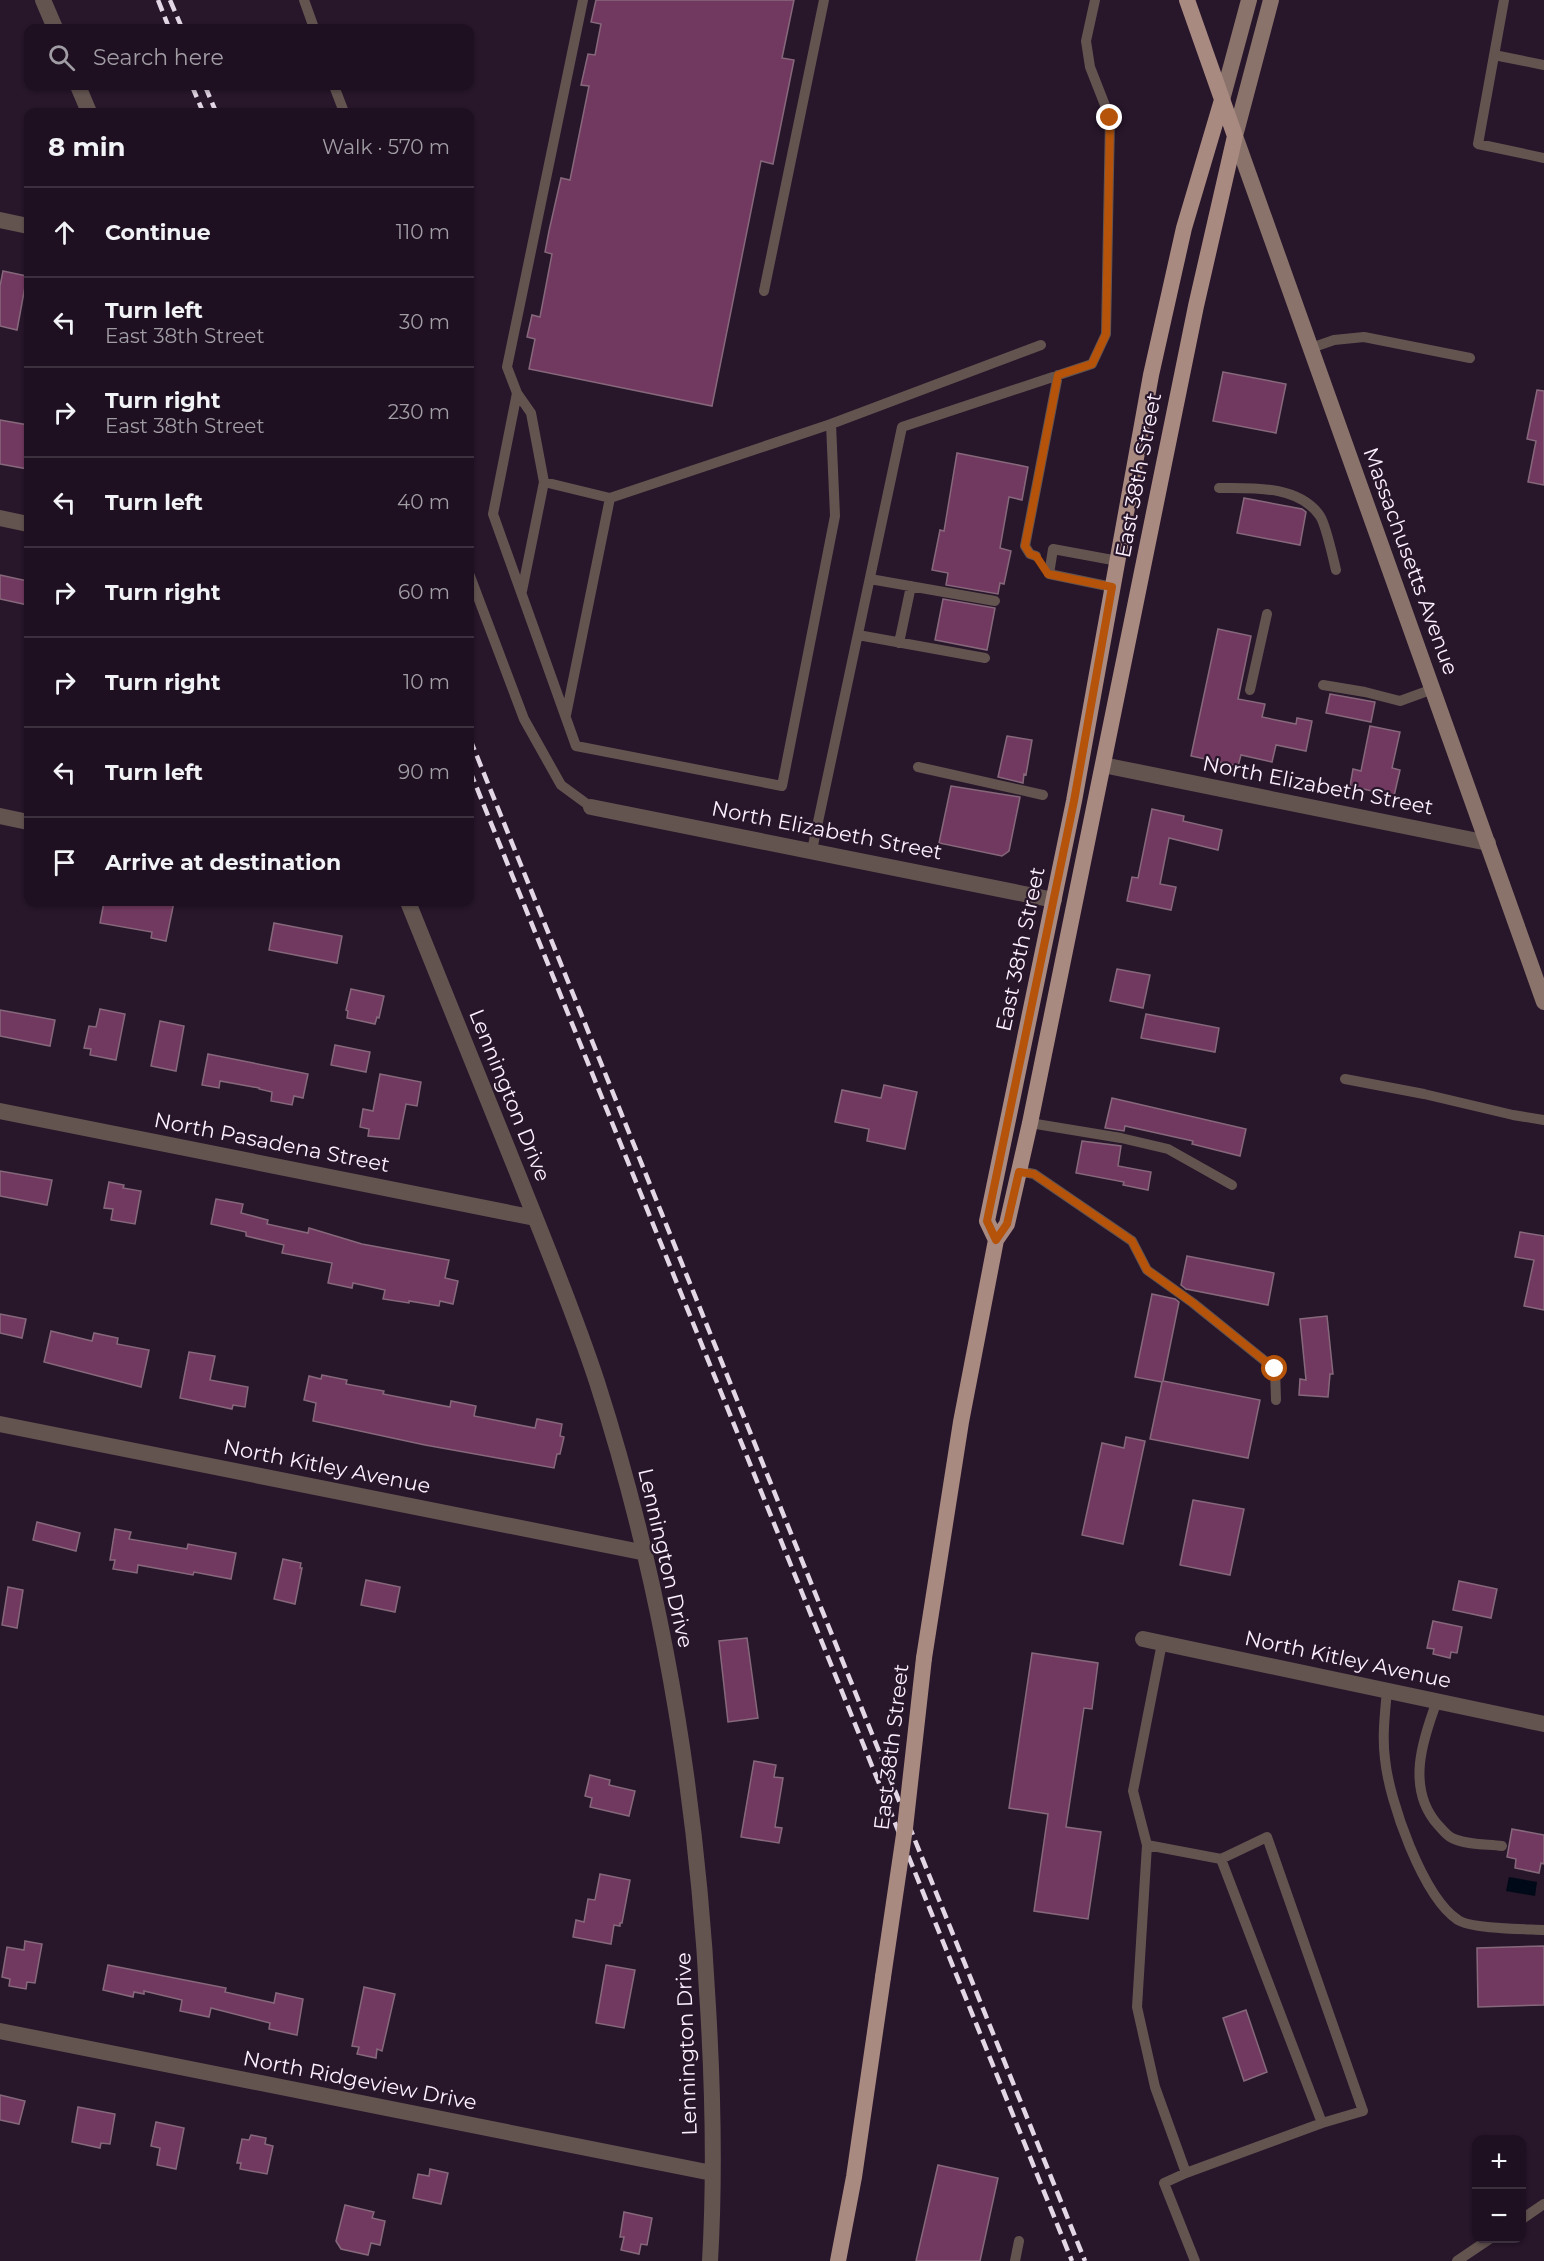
<!DOCTYPE html>
<html lang="en">
<head>
<meta charset="utf-8">
<style>
	body { margin:0; font-family:Montserrat,sans-serif; background:#261929; color:#f1f3f6 }
	.controls { position:absolute; right:18px; bottom:18px; display:grid; overflow:hidden; border-radius:12px; box-shadow:0 2px 4px #0004 }
	.controls button { width:54px; height:54px; display:grid; place-items:center; padding:0; border:0; border-bottom:2px solid #3c303e; background:#1e1020; color:#f1f3f6; font:30px sans-serif }
	.stop { position:absolute; width:18px; height:18px; margin:-14px; border:4px solid #b45309; border-radius:50%; background:#fff }
	.stop.end { background:#b45309; border-color:#fff; box-shadow:0 2px 6px #0008 }
	.list { margin:0; padding:0; list-style:none }
	h2 { display:flex; justify-content:space-between; align-items:center; height:78px; margin:0; padding:0 24px; font-size:26px }
	h2 small { font-size:20px; font-weight:400; color:#a19da5 }
	.list li { display:grid; grid-template-columns:39px 1fr auto; gap:18px; align-items:center; box-sizing:border-box; height:90px; padding:0 24px; border-top:2px solid #3c303e }
	.list b { display:block; font-size:22px; white-space:nowrap }
	.list p { margin:0; font-size:20px; white-space:nowrap; color:#a19da5 }
	.list em { font-size:20px; font-style:normal; color:#a19da5 }
	.icon { flex:none; width:33px; height:33px; fill:none; stroke:currentColor; stroke-width:2; stroke-linecap:round; stroke-linejoin:round }
	.map { position:relative; flex:none; width:1544px; height:2261px; overflow:hidden }
	.search { position:absolute; background:#1e1020; box-shadow:0 2px 4px #0004; left:24px; top:24px; width:450px; height:66px; display:flex; align-items:center; gap:15px; box-sizing:border-box; padding:0 21px; border-radius:12px; color:#a19da5; font-size:22px }
	.panel { position:absolute; background:#1e1020; box-shadow:0 2px 4px #0004; left:24px; top:108px; width:450px; height:798px; border-radius:12px }
	.map>svg:first-child { display:block }
</style>
</head>
<body>
<div class="map">
<svg width="1544" height="2261" viewBox="0 0 1544 2261">
	<rect width="100%" height="100%" fill="#28162b"/>
	<path fill="#000917" d="M1509,1877l28,5 -2,14 -29,-5z"/>
	<path fill="#723960" stroke="#86687b" stroke-width="1.5" d="M596,0h198l-12,58 12,2 -21,104 -12,-3 -49,245 -183,-37 6,-30 -8,-2 5,-22 8,2 12,-63 -7,-2 4,-21 12,-53 9,2 19,-94 -8,-1 7,-31 7,1 6,-31 -10,-2z
		M3,271l24,5 -10,54 -17,-4v-40z
		M1223,372l63,12 -10,49 -63,-12z
		M1537,390l7,1v94l-16,-3 8,-41 -9,-2z
		M0,420l28,5v44l-28,-5z
		M957,453l71,14 -6,33 -13,-3 -9,51 11,3 -7,33 -4,-1 -2,11 -52,-9 2,-12 -16,-3 8,-40 4,1z
		M1244,498l58,11 4,3 -6,33 -63,-12z
		M0,575l28,6v24l-28,-6z
		M943,599l52,9 -8,42 -52,-10z
		M1218,629l33,7 -13,63 27,5 -3,13 34,7 1,-6 15,3 -6,30 -30,-6 -4,17 -31,-7 -3,11 -47,-10z
		M1330,694l45,8 -4,20 -45,-9z
		M1370,726l30,6 -8,36 8,2 -6,26 -44,-10 3,-17 8,2z
		M1007,736l25,4 -6,35 -2,-1 -1,9 -25,-6z
		M951,786l69,11 -11,54 -7,5 -63,-13z
		M1152,809l32,7 -1,5 39,9 -4,20 -49,-12 -9,46 16,3 -5,23 -44,-9 5,-24 6,1z
		M104,902h70l-8,39 -15,-3 1,-6 -52,-9z
		M274,923l68,13 -5,27 -68,-13z
		M1117,969l33,6 -7,33 -33,-7z
		M351,989l33,7 -5,22 -2,-1 -2,7 -28,-6 1,-7 -2,-1z
		M100,1009l25,5 -9,46 -26,-5 1,-6 -7,-1 5,-22 7,1z
		M0,1010l55,10 -5,26 -50,-10z
		M1146,1014l73,14 -4,24 -74,-14z
		M160,1021l24,5 -8,45 -25,-5z
		M335,1045l35,7 -4,20 -35,-7z
		M208,1054l100,20 -5,24 -9,-2 -2,9 -21,-4 1,-9 -13,-3v-1l-39,-7 -1,7 -17,-3z
		M380,1074l41,8 -4,24 -11,-2 -7,35 -31,-3 1,-7 -9,-2 3,-18 10,2z
		M884,1085l33,7 -12,57 -38,-8 2,-12 -34,-7 7,-32 39,8z
		M1112,1098l134,31 -6,27 -48,-12 1,-3 -68,-15 -1,5 -19,-3z
		M1082,1141l39,5 -3,20 33,6 -3,18 -25,-5 1,-3 -48,-9z
		M0,1171l52,9 -5,25 -47,-9z
		M109,1182l15,3 -1,3 18,3 -6,33 -24,-4 2,-11 -9,-1z
		M216,1199l27,5 -2,9 27,7 -1,4 41,9 1,-5 53,16 87,16 -4,18 13,3 -5,23 -13,-3 -1,5 -30,-5v2l-26,-4 2,-9 -32,-7 -1,5 -24,-5 4,-20 -50,-10 2,-8 -38,-9v-4l-35,-8z
		M1520,1232l24,4v74l-20,-4 10,-46 -19,-3z
		M1187,1256l87,17 -6,32 -82,-16 -5,-4z
		M1152,1294l23,5 4,3 -16,79 97,19 -12,58 -98,-19 12,-57 -27,-5z
		M0,1314l26,5 -4,19 -22,-5z
		M1327,1316l6,58h-3l-2,23 -29,-2 1,-16 6,1 -6,-61z
		M51,1331l41,10 2,-8 24,5 -1,6 32,6 -8,37 -97,-25z
		M189,1352l26,4 -5,24 38,7 -3,20 -12,-2 -1,4 -52,-11z
		M322,1375l25,5 -1,4 38,7 -1,3 67,13 1,-6 25,5 -2,10 61,12 2,-9 25,5 -2,12 4,1 -4,17h-3l-3,14 -129,-23 -112,-24 3,-18 -12,-3 5,-24 12,3z
		M1126,1437l19,4 -22,103 -41,-9 20,-92 22,5z
		M1193,1500l51,9 -14,66 -50,-10z
		M37,1522l43,11 -4,18 -43,-11z
		M115,1529l16,3 -2,7 58,10 1,-5 48,9 -5,26 -37,-7 -1,3 -55,-10 -1,8 -24,-4 2,-9h-5z
		M283,1559l18,4 -1,5h2l-7,36 -21,-5z
		M366,1580l34,7 -5,25 -34,-7z
		M1459,1581l38,8 -6,29 -38,-8z
		M8,1587l15,3 -6,38 -15,-3z
		M1433,1621l29,6 -5,26 -6,-1 -1,6 -17,-4 1,-5 -7,-1z
		M747,1638l11,80 -30,4 -9,-81z
		M1032,1653l66,10 -6,46 -8,-1 -18,119 35,5 -13,87 -54,-8 14,-97 -39,-6z
		M754,1761l22,4 -2,12 9,1 -8,49 7,1 -3,15 -38,-6z
		M590,1775l20,5 -1,5 26,6 -6,25 -39,-9 2,-9 -7,-2z
		M1512,1829l32,6v29l-3,-1 -2,10 -24,-5 1,-9 -9,-2z
		M600,1874l30,6 -8,43h-2v3l-6,-1 -3,19 -38,-7 3,-17 8,2 4,-23 7,1z
		M25,1941l17,3 -7,39 -8,-1 -1,7 -17,-3 1,-7 -8,-2 5,-30 17,3z
		M1544,1946v59l-66,2 -1,-59z
		M108,1965l118,23 -1,4 49,11 2,-10 27,6 -6,36 -28,-6 1,-6 -59,-15 -2,9 -29,-6 2,-11 -38,-9v3l-10,-2 -1,5 -30,-7z
		M606,1965l29,5 -11,58 -28,-5z
		M364,1987l31,7 -13,57 -5,-2 -1,9 -19,-4 2,-7 -7,-1z
		M1246,2010l21,62 -23,9 -21,-63z
		M0,2095l25,6 -6,23 -19,-4z
		M78,2107l37,7 -5,30 -9,-1 -1,5 -28,-6z
		M156,2122l28,6 -8,41 -19,-4 3,-17 -9,-2z
		M251,2135l15,3 -1,6 8,2 -6,28 -27,-5 1,-6h-4l5,-24 7,1z
		M938,2165l60,13 -18,83h-64z
		M430,2169l18,4 -7,31 -28,-6 5,-24 11,2z
		M345,2205l29,7 -2,6 13,3 -5,24 -9,-2 -3,12 -27,-6 -5,-8z
		M624,2212l28,6 -5,27 -6,-1 -2,10 -18,-4 3,-13h-4z"/>
	<g fill="none" stroke-linecap="round" stroke-linejoin="round">
		<path stroke="#635450" stroke-width="10" d="M304,0l10,28
			M583,0l-76,367 10,26 -24,121 83,232 206,40 53,-270 -4,-92 210,-79
			M1504,0l-26,144 66,14
			M1494,55l50,10
			M334,86l10,26
			M764,291l60,-291
			M1311,348l23,-8 30,-3 106,21
			M517,393l14,20 13,69 66,16 -44,217
			M1219,488c33,0 80,-3 101,28 6,9 13,42 16,54
			M610,498l221,-74
			M1036,556l-6,-2 -5,-8 33,-171
			M470,576l54,143 37,66 30,22
			M870,579l125,22
			M1112,587l-63,-13 4,-25 65,12
			M522,591l22,-109
			M858,635l127,23
			M899,643l12,-57
			M1323,685l42,7 35,9 33,-12
			M1250,690l17,-76
			M918,767l125,28
			M812,850l90,-423 190,-63 14,-30 4,-216 -20,-51 -4,-26 9,-41
			M1345,1079l79,15 89,21 31,5
			M1030,1123l91,15 47,11 64,36
			M1019,1171l15,3 98,67 15,29 46,33 82,66 1,31
			M1387,1690c-2,24 -5,46 -2,69 4,42 38,138 73,161 13,9 67,9 86,10
			M1437,1701c-15,40 -31,88 1,124 4,4 8,10 14,13 14,7 34,6 50,8
			M1147,1845l74,14 101,264 -136,50 -31,-86 -18,-80 10,-162 -14,-54 29,-148
			M1221,1859l46,-22 96,274 -41,12
			M1186,2173l-22,10 31,78
			M1522,2219l22,-15
			M1015,2261l4,-20
			M1457,2261l34,-23"/>
		<path stroke="#635450" stroke-width="16" d="M43,0l12,28
			M78,86l11,26
			M0,220l28,6
			M0,518l28,6
			M1103,765l385,78
			M591,807l463,93
			M0,816l28,6
			M408,902c37,91 74,183 111,275 27,68 55,135 78,205 65,202 100,412 111,625 5,84 7,169 2,254
			M0,1111l535,107
			M0,1424l646,129
			M1143,1639l401,85
			M0,2031l712,142"/>
		<path stroke="#8a736b" stroke-width="16" d="M1271,0l-36,136 309,866
			M1222,100l27,-100"/>
		<path stroke="#a98a81" stroke-width="16" d="M996,1240l-9,-19 87,-420 77,-426 33,-147 38,-128
			M924,1658l37,-236 35,-182 11,-16 23,-101 166,-817 39,-170 -48,-136
			M838,2261l16,-84 29,-200"/>
		<path stroke="#e3d6e5" stroke-width="4.5" stroke-dasharray="12 6" stroke-linecap="butt" d="M158,0l11,28
			M170,0l12,28
			M192,86l11,26
			M205,86l11,26
			M470,739l615,1522
			M470,771l602,1490"/>
		<path stroke="#a98a81" stroke-width="16" d="M883,1977l22,-149 19,-170"/>
	</g>
	<g fill="none" stroke-linecap="round" stroke-linejoin="round">
		<path stroke="#b45309" stroke-width="8" d="M1110,118l-4,216 -14,30 -34,11 -33,171 5,8 6,2 12,18 64,13 -38,214 -87,420 9,19 11,-16 12,-52 15,2 98,67 15,29 46,33 82,66"/>
	</g>
	<g text-anchor="middle" dominant-baseline="central" stroke-width="4.5" stroke-linejoin="round" paint-order="stroke">
		<g font-size="21" fill="#fdf0ff" stroke="#28162b">
			<text transform="translate(1138 475) rotate(-79)">East 38th Street</text>
			<text transform="translate(1411 561) rotate(70)">Massachusetts Avenue</text>
			<text transform="translate(1318 785) rotate(11)">North Elizabeth Street</text>
			<text transform="translate(827 830) rotate(11)">North Elizabeth Street</text>
			<text transform="translate(1020 949) rotate(-78)">East 38th Street</text>
			<text transform="translate(510 1095) rotate(68)">Lennington Drive</text>
			<text transform="translate(272 1142) rotate(11)">North Pasadena Street</text>
			<text transform="translate(327 1466) rotate(11)">North Kitley Avenue</text>
			<text transform="translate(666 1558) rotate(77)">Lennington Drive</text>
			<text transform="translate(1348 1659) rotate(12)">North Kitley Avenue</text>
			<text transform="translate(891 1747) rotate(-83)">East 38th Street</text>
			<text transform="translate(686 2044) rotate(-92)">Lennington Drive</text>
			<text transform="translate(360 2080) rotate(11)">North Ridgeview Drive</text>
		</g>
	</g>
</svg>
<div class="controls">
<button>+</button>
<button>−</button>
</div>
<div class="stop" style="left:1275px;top:1369px"></div>
<div class="stop end" style="left:1110px;top:118px"></div>
<div class="search"><svg class="icon" aria-label="search" viewBox="0 0 24 24"><circle cx="10" cy="10" r="6"/><path d="M15 15l6 6"/></svg>Search here</div>
<section class="panel">
<h2>8 min<small>Walk · 570 m</small></h2>
<ul class="list">
<li><svg class="icon" aria-label="ahead" viewBox="0 0 24 24"><path d="M12 20V5M6 11l6-6 6 6"/></svg><div><b>Continue</b></div><em>110 m</em></li>
<li><svg class="icon" aria-label="left" viewBox="0 0 24 24"><path d="M17 20v-9H6M10 6l-5 5 5 5"/></svg><div><b>Turn left</b><p>East 38th Street</p></div><em>30 m</em></li>
<li><svg class="icon" aria-label="right" viewBox="0 0 24 24"><path d="M7 20v-9h11M14 6l5 5-5 5"/></svg><div><b>Turn right</b><p>East 38th Street</p></div><em>230 m</em></li>
<li><svg class="icon" aria-label="left" viewBox="0 0 24 24"><path d="M17 20v-9H6M10 6l-5 5 5 5"/></svg><div><b>Turn left</b></div><em>40 m</em></li>
<li><svg class="icon" aria-label="right" viewBox="0 0 24 24"><path d="M7 20v-9h11M14 6l5 5-5 5"/></svg><div><b>Turn right</b></div><em>60 m</em></li>
<li><svg class="icon" aria-label="right" viewBox="0 0 24 24"><path d="M7 20v-9h11M14 6l5 5-5 5"/></svg><div><b>Turn right</b></div><em>10 m</em></li>
<li><svg class="icon" aria-label="left" viewBox="0 0 24 24"><path d="M17 20v-9H6M10 6l-5 5 5 5"/></svg><div><b>Turn left</b></div><em>90 m</em></li>
<li><svg class="icon" aria-label="arrive" viewBox="0 0 24 24"><path d="M6 21V4h12l-3 4 3 4H6"/></svg><div><b>Arrive at destination</b></div></li>
</ul>
</section>
</div>
</body>
</html>
